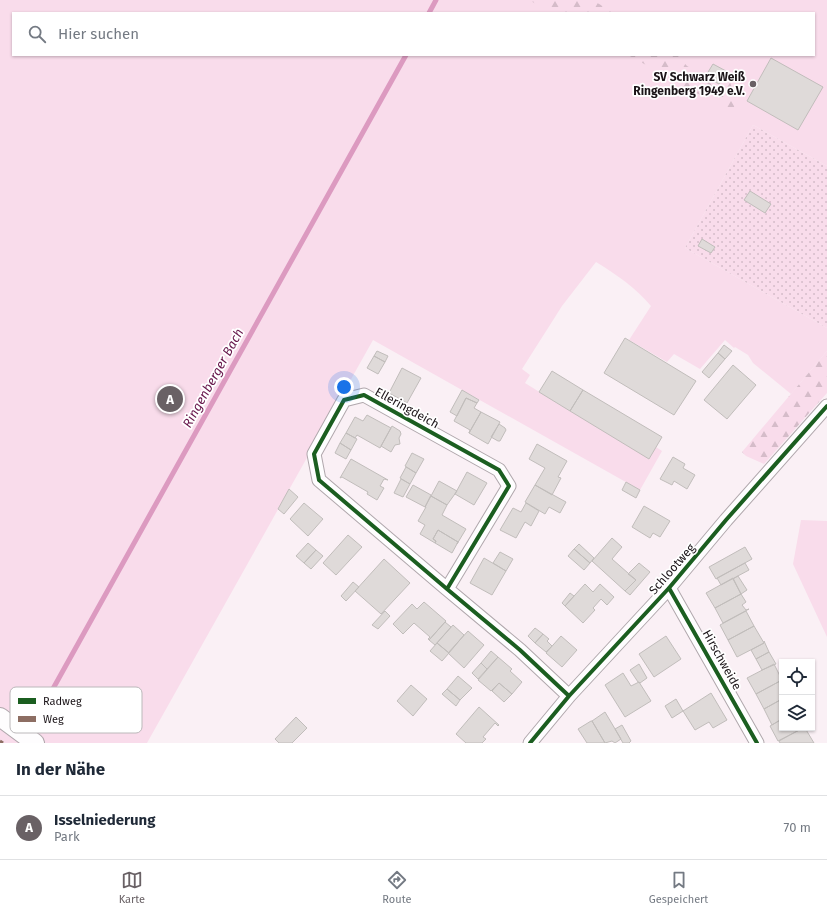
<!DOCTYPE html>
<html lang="de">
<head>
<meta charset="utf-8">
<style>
	body { margin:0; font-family:"Fira Sans",sans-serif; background:#f2f2f3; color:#1f2937 }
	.controls { position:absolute; right:12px; bottom:12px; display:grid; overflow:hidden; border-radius:0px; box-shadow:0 1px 3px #0004 }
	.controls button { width:36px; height:36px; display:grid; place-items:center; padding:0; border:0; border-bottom:1px solid #e0e1e3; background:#fff; color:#1f2937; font:20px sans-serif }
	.you { position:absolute; left:344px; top:387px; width:14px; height:14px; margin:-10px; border:3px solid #fff; border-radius:50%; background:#1a73e8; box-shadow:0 0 0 6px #1a73e833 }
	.badge { display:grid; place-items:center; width:26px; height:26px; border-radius:50%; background:#696165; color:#fff; font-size:13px; font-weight:700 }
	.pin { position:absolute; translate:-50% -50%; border:2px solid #fff; box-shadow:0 1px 4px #0006 }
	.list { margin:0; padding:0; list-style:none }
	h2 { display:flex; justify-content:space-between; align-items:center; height:52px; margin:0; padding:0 16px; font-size:17px }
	h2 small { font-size:13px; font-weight:400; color:#747a83 }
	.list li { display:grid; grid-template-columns:26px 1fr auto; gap:12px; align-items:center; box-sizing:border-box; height:64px; padding:0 16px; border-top:1px solid #e0e1e3 }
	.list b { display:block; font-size:15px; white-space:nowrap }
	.list p { margin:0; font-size:13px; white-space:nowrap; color:#747a83 }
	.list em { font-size:13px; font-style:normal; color:#747a83 }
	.icon { flex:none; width:22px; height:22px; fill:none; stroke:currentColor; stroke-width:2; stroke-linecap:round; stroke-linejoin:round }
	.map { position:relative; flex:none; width:827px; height:743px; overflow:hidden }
	.search { position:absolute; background:#fff; box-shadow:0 1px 3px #0004; left:12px; right:12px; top:12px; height:44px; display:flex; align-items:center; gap:10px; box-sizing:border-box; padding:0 14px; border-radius:0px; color:#747a83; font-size:15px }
	.sheet { height:116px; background:#fff }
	nav { display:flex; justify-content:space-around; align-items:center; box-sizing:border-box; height:56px; border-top:1px solid #e0e1e3; background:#fff; font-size:11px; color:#747a83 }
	nav a { display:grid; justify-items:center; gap:2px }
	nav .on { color:#696165 }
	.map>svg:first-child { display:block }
</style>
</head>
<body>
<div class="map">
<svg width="827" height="743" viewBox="0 0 827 743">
	<defs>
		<pattern id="forest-firs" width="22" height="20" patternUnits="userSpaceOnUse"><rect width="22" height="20" fill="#f9dceb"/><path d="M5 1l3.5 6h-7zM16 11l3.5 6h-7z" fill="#d5bcc9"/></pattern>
		<pattern id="garden-dots" width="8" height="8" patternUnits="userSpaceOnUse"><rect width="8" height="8" fill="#f9dceb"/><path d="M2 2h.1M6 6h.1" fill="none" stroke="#d5bcc9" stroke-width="1.8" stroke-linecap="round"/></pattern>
	</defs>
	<rect width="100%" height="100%" fill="#faf0f5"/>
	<path fill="#f9dceb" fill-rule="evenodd" d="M0,0h827v166l-74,-41 -68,123 142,80v23l-36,43 -38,-31 -5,-8 -13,-8 -1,1 -9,-8 -25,29 -26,-15 -7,8 -38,-22 22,-34c-16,-19 -34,-31 -55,-44l-34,44 -40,63 8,6 -5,8 45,28 86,36 6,4 -22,39 -267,-150 -226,403h-147zM13,13h801v42h-801z
		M801,520l26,1v116l-34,-73z"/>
	<path fill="url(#forest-firs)" d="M529,0h63l23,13h-63z
		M628,55h49l10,11 32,18 7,-13 11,31 -6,10z
		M827,351v42l-63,71 -18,-8 -4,-4z"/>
	<path fill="url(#garden-dots)" d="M753,125l74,41v162l-142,-80z"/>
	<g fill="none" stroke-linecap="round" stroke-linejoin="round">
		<path stroke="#dc9ac0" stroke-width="5" d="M429,13l7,-13
			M40,712l366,-657"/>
	</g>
	<path fill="#dfdad9" stroke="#c1bdbb" d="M771,58l52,29 -25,43 -51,-29z
		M713,64l13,7 -7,13 -14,-7z
		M750,191l21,13 -6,9 -21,-13z
		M702,239l13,8 -4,6 -13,-7z
		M625,338l71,43 -22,34 -70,-42z
		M724,345l8,6 -7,8 -7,-6z
		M377,351l11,5 -3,6 -11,-6z
		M718,353l7,6 -16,19 -7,-6z
		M374,356l11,6 -7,12 -11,-6z
		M733,365l23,20 -29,34 -23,-19z
		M402,368l19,10 -14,25 -18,-10z
		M552,371l31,19 -13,21 -31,-19z
		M462,390l17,10 -2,3 -11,-5 -9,18 -7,-4z
		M583,390l79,47 -13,22 -79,-48z
		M466,398l11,5 -3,5 7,4 -12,21 1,-3 -16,-9z
		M481,412l19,10 -12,22 -19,-11z
		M367,415l24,13 -11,20 -23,-13 -2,3 -9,-5 9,-16 8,4z
		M499,424l6,4 1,2 -6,11h-2l-7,-4z
		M392,426l8,5 1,3 -2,4 1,6 -5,1 -4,7 -10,-6z
		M346,433l11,6 -6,11 -11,-7z
		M340,443l11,7 -5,9 -11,-6z
		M537,444l30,17 -9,16 3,1 -9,17 -17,-10 10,-17 -16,-9z
		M412,453l12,6 -8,14 -11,-7z
		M673,457l12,7 -2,4 12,7 -8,14 -13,-8 -2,4 -12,-6z
		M351,459l37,21 -4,-1 -4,7 4,2 -7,12 -10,-6 1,-2 -26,-15 -2,1z
		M406,467l10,6 -6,11 -10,-6z
		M467,472l20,11 -13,22 -19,-11z
		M401,479l9,5 -7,13 -9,-4z
		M439,481l18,10 -10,14 -16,-9z
		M626,482l14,8 -4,8 -14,-8z
		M413,485l18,10 -6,12 -19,-10z
		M535,485l31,17 -6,11 -11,-6 -4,7 -20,-12z
		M289,489l9,8 -14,17 -6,-5z
		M431,496l16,9 -5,10 24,14 -9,15 1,-2 -20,-12 -5,9 3,2 -1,2 -15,-9 5,-9 -7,-4 8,-14h-1z
		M304,503l19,16 -15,17 -18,-17z
		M526,503l13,8 -8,15 -6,-4 -9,16 -16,-8 13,-22 8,4z
		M644,506l26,15 -10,16 -7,-4 -3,5 -18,-11z
		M438,530l20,12 -6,11 -17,-10 1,-2 -3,-2z
		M348,535l14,12 -26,28 -13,-12z
		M612,538l10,9 -10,12 24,21 -11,11 -33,-30z
		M308,543l8,7 -12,13 -8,-7z
		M579,544l15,14 -4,5 -16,-14z
		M745,547l7,12 -36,20 -7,-12z
		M574,549l16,14 -6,7 -16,-14z
		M316,550l7,6 -12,13 -7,-6z
		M500,552l13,7 -7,12 -13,-8z
		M484,558l22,13 -14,24 -22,-12z
		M384,559l26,24 -29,31 -26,-23z
		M639,563l11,9 -20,23 -5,-4 11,-11 -8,-6z
		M745,563l4,7 -28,15 -4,-7z
		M738,576l9,14 -6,4 -8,-15z
		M733,578l8,16 -26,14 -9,-15z
		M353,582l6,5 -13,14 -5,-5z
		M585,584l8,8 7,-8 14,13 -7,8 -6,-6 -8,9 2,2 -12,13 -18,-17z
		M570,593l4,3 -9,10 -3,-3z
		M741,594l5,8 -4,3 4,5 3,-1 -26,14 -8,-15z
		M424,602l22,19 -17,19 -1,-1 2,-2 -16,-14 -11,11 -10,-10 19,-20 5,5z
		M385,611l5,5 -12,13 -6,-4z
		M746,611l8,15 -26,14 -8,-15z
		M445,622l6,5 -16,18 -6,-5z
		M453,625l11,10 -15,18 -12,-10z
		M754,626l10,17 -27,14 -9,-17z
		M535,628l8,6 -8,9 -7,-7z
		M468,631l16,14 -20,23 -16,-15z
		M543,634l6,5 -2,2 5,5 -6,6 -11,-9z
		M561,636l16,14 -15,17 -16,-14z
		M666,636l15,23 -27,18 -15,-23z
		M764,641l5,11 -13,7 -5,-9 13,-7z
		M437,643l12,10 -7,8 -12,-10z
		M491,651l7,6 -11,12 -6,-6z
		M769,652l7,12 -14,6 -6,-11z
		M498,657l14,12 -2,2 12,11 -10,12 -13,-11 -8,8 -13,-11z
		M481,663l6,6 -9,10 -6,-6z
		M639,664l8,14 -7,5 -2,-1 -8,-12z
		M774,664l8,16 -26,14 -9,-16z
		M623,673l8,13 8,-4 12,19 -26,16 -20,-32z
		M458,676l14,12 -12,12 -13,-11z
		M782,680v19l-18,10 -8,-15z
		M499,683l13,11 -8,8 -12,-11z
		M411,685l16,14 -14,17 -16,-15z
		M447,689l13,11 -4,6 -14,-12z
		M711,693l16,27 -14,8 -4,-6 -14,8 -12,-19z
		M676,699l7,12 -11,7 -7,-12z
		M782,699v20l-10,6 -8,-16z
		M479,707l20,18 -1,1 -3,-3 -12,14 3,2 -4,4h-16l-10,-9z
		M605,712l16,27 -6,4 -3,-2 -7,2 -13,-22z
		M296,717l11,11 -15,15h-13l-4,-4z
		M782,719v9h21l-25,13 -8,-15z
		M591,721h1l13,22h-18l-9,-14z
		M622,725l9,16 -2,2h-6l-8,-14z
		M803,728h2l9,15h-34l-1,-2z"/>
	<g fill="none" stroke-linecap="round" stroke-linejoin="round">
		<defs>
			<path id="street" d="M669,588l88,155
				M447,589l-128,-109 -5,-26 30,-54 20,-5 135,75 10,16 -62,103 73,61 49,46
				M530,743l39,-47 100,-108 57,-68 101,-114"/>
			<path id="secondary" d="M0,717l35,26"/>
		</defs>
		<use href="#street" stroke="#b0a7ac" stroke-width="15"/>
		<use href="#secondary" stroke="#b0a7ac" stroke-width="20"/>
		<use href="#street" stroke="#fefdfe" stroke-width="13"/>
		<use href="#secondary" stroke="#fefdfe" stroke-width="18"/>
		<path stroke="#8d6e63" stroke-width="3" stroke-dasharray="6 3" stroke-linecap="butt" d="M0,741l3,2"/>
		<defs>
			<path id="cycleway" d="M669,588l88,155
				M447,589l-128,-109 -5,-26 30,-54 20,-5 135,75 10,16 -62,103 73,61 49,46
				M530,743l39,-47 100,-108 57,-68 101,-114"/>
		</defs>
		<use href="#cycleway" stroke="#fff" stroke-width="6"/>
		<use href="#cycleway" stroke="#1b5e20" stroke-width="4"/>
	</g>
	<circle fill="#696165" stroke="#fff" stroke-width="1.5" cx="753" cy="84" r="4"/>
	<g text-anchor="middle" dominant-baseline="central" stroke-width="3.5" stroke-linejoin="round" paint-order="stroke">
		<g font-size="12" font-weight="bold" fill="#1b1418" stroke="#fff" text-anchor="end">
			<text x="745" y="77">SV Schwarz Weiß<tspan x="745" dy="14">Ringenberg 1949 e.V.</tspan></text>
		</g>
		<g font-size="12" fill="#1b1418" stroke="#fff">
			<text transform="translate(407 408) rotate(29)">Elleringdeich</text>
			<text transform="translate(672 569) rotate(-49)">Schlootweg</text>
			<text transform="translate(722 660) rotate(61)">Hirschweide</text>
		</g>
		<g font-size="13" font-style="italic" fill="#67164b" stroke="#fff">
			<text transform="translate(213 378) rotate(-61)">Ringenberger Bach</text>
		</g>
	</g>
	<rect x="10" y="687" width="132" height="46" rx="6" fill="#fff" stroke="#bbb8ba" stroke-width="1"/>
	<rect x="18" y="698" width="18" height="6" fill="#1b5e20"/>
	<rect x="18" y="716" width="18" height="6" fill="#8d6e63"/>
	<g font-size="11" fill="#1b1418">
		<text x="43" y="705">Radweg</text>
		<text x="43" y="723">Weg</text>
	</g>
</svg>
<div class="controls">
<button><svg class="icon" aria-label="locate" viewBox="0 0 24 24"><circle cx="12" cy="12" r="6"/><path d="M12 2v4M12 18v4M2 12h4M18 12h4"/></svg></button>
<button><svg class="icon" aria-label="layers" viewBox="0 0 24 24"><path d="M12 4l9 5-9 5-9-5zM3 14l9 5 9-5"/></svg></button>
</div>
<div class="you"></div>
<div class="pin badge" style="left:170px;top:399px">A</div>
<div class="search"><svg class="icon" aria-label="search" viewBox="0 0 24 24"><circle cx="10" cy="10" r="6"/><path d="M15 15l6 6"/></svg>Hier suchen</div>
</div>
<section class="sheet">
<h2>In der Nähe<small></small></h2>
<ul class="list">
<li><span class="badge">A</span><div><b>Isselniederung</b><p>Park</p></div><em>70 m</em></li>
</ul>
</section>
<nav>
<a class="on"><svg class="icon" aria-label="map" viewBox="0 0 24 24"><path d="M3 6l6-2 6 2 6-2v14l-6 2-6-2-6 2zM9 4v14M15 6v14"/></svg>Karte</a>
<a><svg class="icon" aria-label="directions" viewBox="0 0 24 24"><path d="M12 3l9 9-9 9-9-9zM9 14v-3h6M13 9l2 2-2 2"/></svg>Route</a>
<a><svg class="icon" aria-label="saved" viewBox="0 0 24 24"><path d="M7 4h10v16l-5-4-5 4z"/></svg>Gespeichert</a>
</nav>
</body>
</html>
